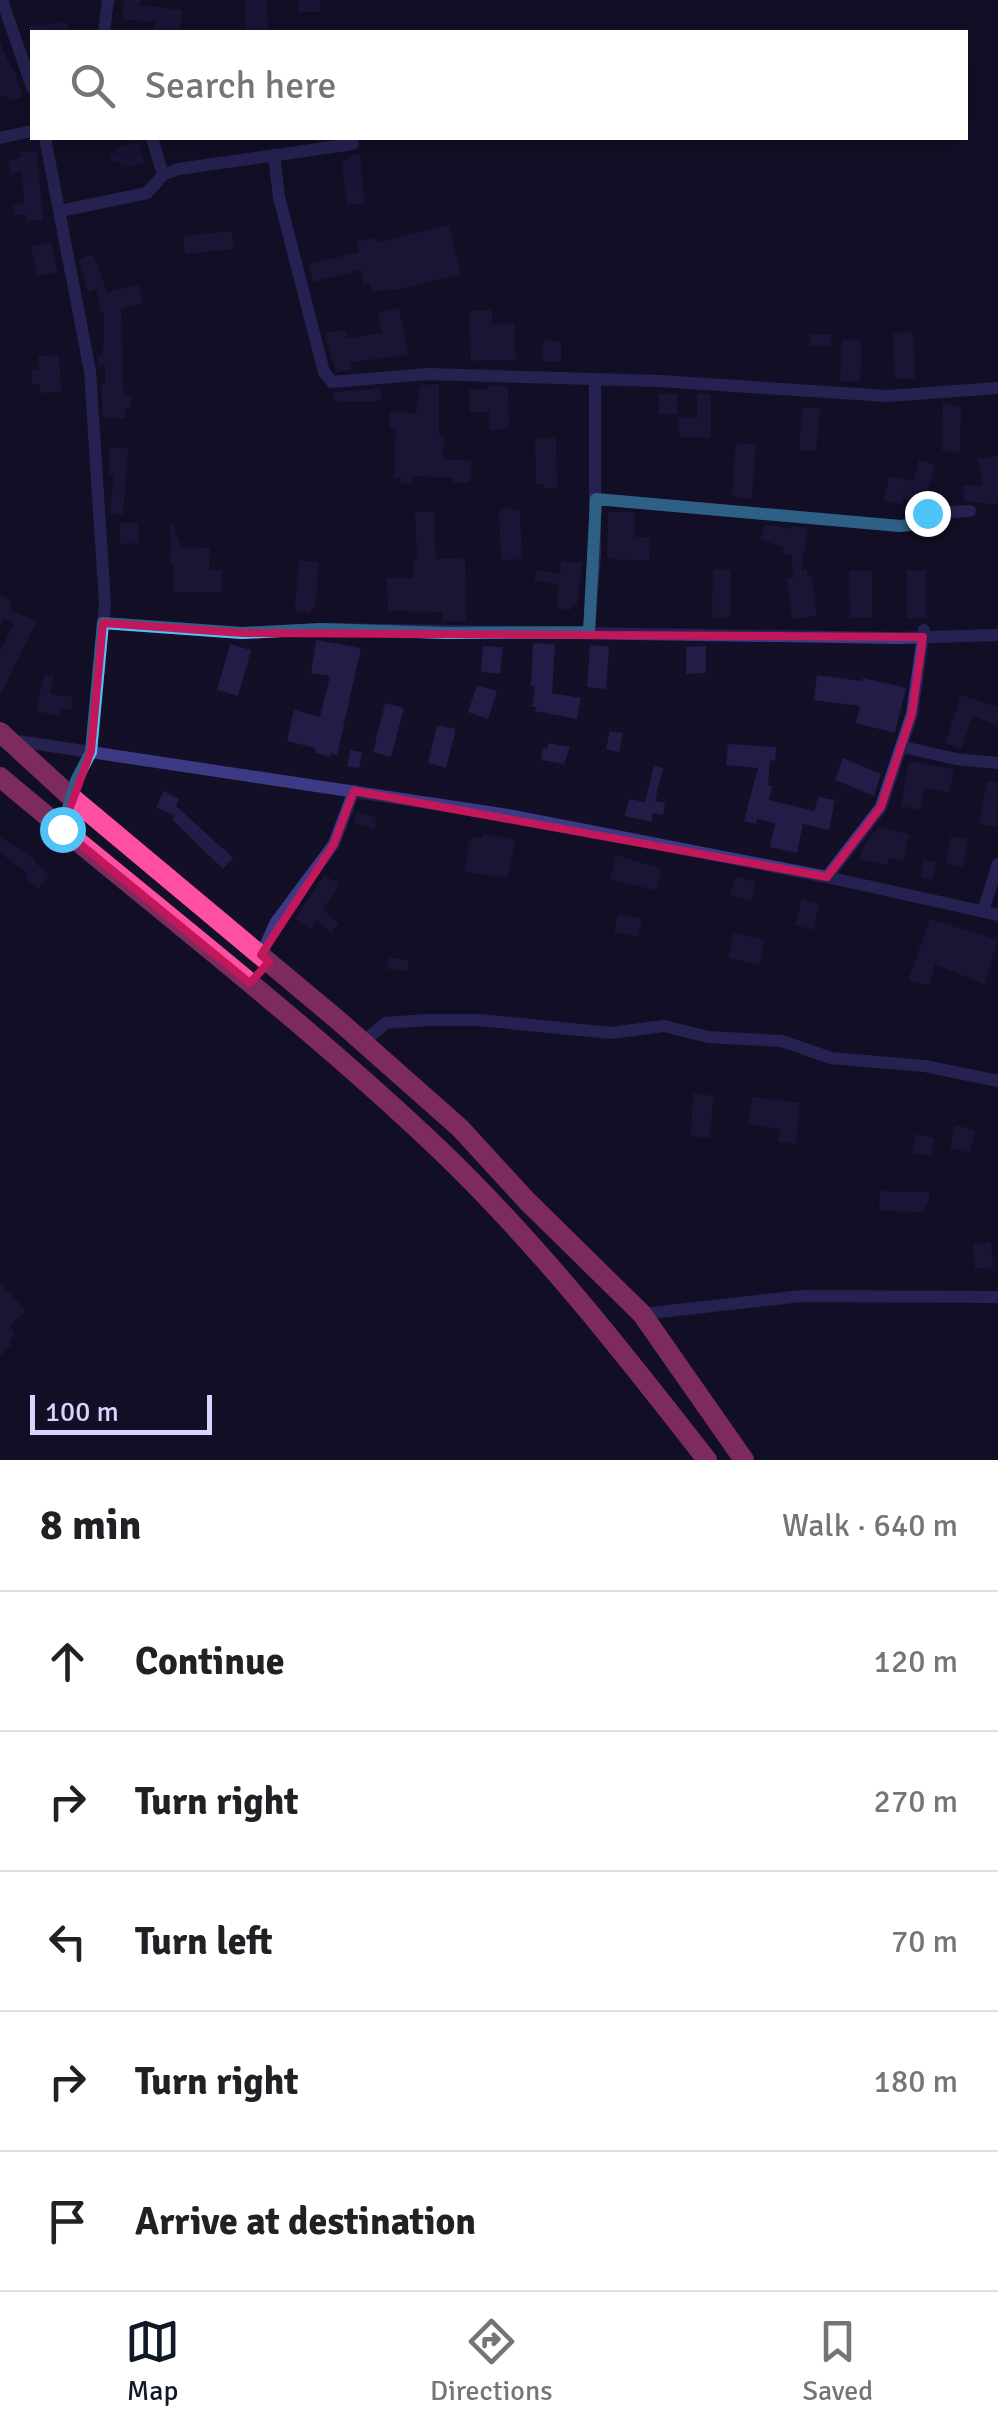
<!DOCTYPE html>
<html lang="en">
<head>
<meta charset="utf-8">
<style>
	body { margin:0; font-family:Signika,sans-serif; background:#f2f2f2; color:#202124 }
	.scale { position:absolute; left:30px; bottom:25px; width:182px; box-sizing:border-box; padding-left:10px; border:5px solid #d9d4ff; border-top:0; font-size:28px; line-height:35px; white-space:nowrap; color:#d9d4ff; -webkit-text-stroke:8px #130f26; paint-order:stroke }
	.stop { position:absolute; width:30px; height:30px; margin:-22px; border:8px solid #4fc3f7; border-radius:50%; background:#fff }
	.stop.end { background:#4fc3f7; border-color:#fff; box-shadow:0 2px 10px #0008 }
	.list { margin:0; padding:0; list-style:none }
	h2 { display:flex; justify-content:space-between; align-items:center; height:130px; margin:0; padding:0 40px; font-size:42px }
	h2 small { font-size:32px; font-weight:400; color:#757577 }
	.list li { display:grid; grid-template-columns:65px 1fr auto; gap:30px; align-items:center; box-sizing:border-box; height:140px; padding:0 40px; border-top:2px solid #e0e0e0 }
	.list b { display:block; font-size:38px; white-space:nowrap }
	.list em { font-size:32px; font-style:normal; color:#757577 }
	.icon { flex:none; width:55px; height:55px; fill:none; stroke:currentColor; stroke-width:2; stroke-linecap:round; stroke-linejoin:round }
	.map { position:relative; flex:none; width:998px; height:1460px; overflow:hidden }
	.search { position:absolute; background:#fff; box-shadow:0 10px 40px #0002; left:30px; right:30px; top:30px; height:110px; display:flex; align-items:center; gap:25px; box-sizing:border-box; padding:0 35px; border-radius:0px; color:#757577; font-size:38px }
	.sheet { height:830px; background:#fff }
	nav { display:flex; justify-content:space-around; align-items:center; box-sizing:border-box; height:140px; border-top:2px solid #e0e0e0; background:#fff; font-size:28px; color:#757577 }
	nav a { display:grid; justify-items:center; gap:5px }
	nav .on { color:#111827 }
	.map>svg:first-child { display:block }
</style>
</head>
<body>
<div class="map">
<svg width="998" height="1460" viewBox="0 0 998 1460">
	<rect width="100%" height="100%" fill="#130f26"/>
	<path fill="#241b47" d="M124,0h17l-1,5 42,5 -2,22h-26l2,-10 -34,-3z
		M245,0h22l1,30 -22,1z
		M298,0h22v12h-22z
		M67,22l1,10h-38l-1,-6z
		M0,42l11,26 2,-1 10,30 -13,5 -3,-7 -5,2 -2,-5z
		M138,142l6,21 -23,5 -2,-7 -7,2 -2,-9 7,-2 -1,-4z
		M37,151l6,69 -17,1v-7l-11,1 -2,-10 11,-1 -2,-32 -11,2 -3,-13 13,-4 -1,-5z
		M360,154l5,49 -18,2 -5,-44 6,-1v-5z
		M449,225l12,49 -61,15 -29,2 -1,-8 -7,1 -2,-14 -48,12 -4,-18 50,-12 -2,-11 21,-3 1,4z
		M232,231l2,18 -49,5 -2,-18z
		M51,242l6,30 -20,4 -6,-30z
		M93,254l14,38 32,-7 4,18 -22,5 2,78 2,10h6v13h-6v9h-22l-2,-34h4v-19h-6l-2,-9h6l1,-44h-3l-5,-23 -8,3 -9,-32z
		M399,308l9,47 -58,7 2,8 -16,2 -12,-39 22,-3 1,8 35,-5 -4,-21z
		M492,310v15l22,-2 2,37 -45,1 -2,-50z
		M913,332l2,46 -20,1 -2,-46z
		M810,334l22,1 -1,11h-21z
		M543,340l18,1v21l-19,-1z
		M842,340l20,1 -2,41 -20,-1z
		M59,355l2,37 -21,1v-9l-8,1 -1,-15h8l-1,-14z
		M439,384v52h5l-1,23 29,2 -2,22 -17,-1v-4l-37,-2 -5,3v5l-10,-1v-5h-7l2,-50h-6v-16l26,1 4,-28z
		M488,386h20l1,43 -19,1 -1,-18h-19l-1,-22 19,-1z
		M381,388v13l-47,1v-10z
		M697,393l14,1v44l-31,-1 -3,-19h20z
		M659,394h18v20h-18z
		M943,403l18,4 -1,45 -18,-1z
		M802,407l18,1 -4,43 -17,-1z
		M535,438h21l1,50h-13v-4h-8z
		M736,443l20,2 -4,54 -20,-2z
		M110,447l18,1 -5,66h-13l4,-40h-5z
		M998,456v47l-11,2 -1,-2 -22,-2 -1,-15 20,-1 -5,-26z
		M919,460l16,5 -11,39 -21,-5 -1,6 -18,-4 5,-25 24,5z
		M512,507v3h8l2,49 -21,1 -2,-49z
		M415,512h19l2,47 29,-1 1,63h-24v-9l-54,-1 -1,-33h26v-17h4z
		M608,512h27v25l15,1 -1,23 -39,-2 -3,-3z
		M171,520l10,27 29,1 -1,22 13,1v22l-49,-1 1,-28h-4z
		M138,522l1,21 -19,1v-21z
		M765,524l25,5 1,-3 17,2 -7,42 6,-1v6h5l5,41 -25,3 -5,-41 7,-1 -3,-22 -8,-1 1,-6 -24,-9z
		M299,560l20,2 -4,47 -4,-1v5l-13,-1 -3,-5z
		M561,561l21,2 -5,42h-5l-1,5 -14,-2 2,-24 -25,-4 2,-10 24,4z
		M713,569l18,1 -1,48h-18z
		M907,570l19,1v47h-19z
		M849,571h23v46l-22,1z
		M0,595l13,7 -4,7 27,13 -36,74v-44l13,-28 -9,-5 -4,7z
		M316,640l45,8 -24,107 -6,-2 -1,4 -14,-4 -1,-5 -28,-7 7,-31 26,7 10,-41 -19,-3z
		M533,643l22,1 -3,49 29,5 -4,21 -42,-8 1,-4h-4l3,-21h-4z
		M230,644l21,6 -13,46 -21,-6z
		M590,645l19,1 -3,43 -19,-2z
		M483,646l20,1 -3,27 -19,-2z
		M706,646v27l-20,1v-27z
		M44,674l10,2 -4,18 23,3 -2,13 -10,-1 -2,7 -23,-5z
		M817,675l45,6 1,-3 43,10 -11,45 -39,-10 4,-17 -46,-6z
		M477,685l20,6 -9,28 -20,-7z
		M961,695l37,12v18l-26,-9 -11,33 -16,-6z
		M385,703l19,5 -13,49 -18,-5z
		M437,725l19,4 -10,39 -18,-5z
		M610,731l13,2 -4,19 -13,-3z
		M548,743l22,4 -6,17 -23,-4 2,-12 4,1z
		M728,744l48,3 -1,14 -5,-1 -2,25 4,1 -3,14 45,11 4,-14 17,3 -6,30 -26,-6 -6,29 -27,-6 5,-24 -18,-4 -1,5 -12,-3 14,-53 -32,-3z
		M350,750l12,2 -3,16 -12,-2z
		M843,758l38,16 -7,22 -39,-16z
		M909,761l45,8 -5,24 -24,-5 -5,22 -19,-4z
		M654,766l9,2 -8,33 10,2 -2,12 -10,-2 -2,9 -26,-6 4,-17 16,3z
		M987,781l11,2 -1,44 -18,-3z
		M164,791l15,8 -3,7 57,52 -10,11 -51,-50 3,-3 -19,-9z
		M357,812l20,6 -3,11 -21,-6z
		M878,827l31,7 -5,26 -15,-2 -1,7 -29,-5 3,-11z
		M483,834l32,5 -7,39 -43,-6 4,-32 3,1v-4l10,1z
		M951,836l17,3 -5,28 -17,-4z
		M0,837l36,23 -2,2 16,12 -11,14 -14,-10 4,-4 -29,-21z
		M616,855l46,14 -6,21 -46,-10z
		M923,860l13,2 -3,17 -12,-2z
		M324,875l15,9 -16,26 16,13 -8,10 -14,-13 -5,9 -17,-10z
		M736,876l20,6 -5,19 -21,-6z
		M802,899l17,5 -6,26 -18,-5z
		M618,914l24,5 -4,18 -24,-5z
		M930,919l68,21 -14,44 -49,-20 -6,22 -21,-6z
		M734,933l31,7 -5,25 -32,-7z
		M388,958l21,2 -2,11 -20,-2z
		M693,1093l21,3 -5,42 -18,-2z
		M752,1097l48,6 -4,41 -18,-2 2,-13 -32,-5z
		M955,1125l20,5 -5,23 -20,-5z
		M916,1134l18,4 -3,18 -19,-3z
		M880,1191l49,1v9l-6,11 -44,-1z
		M991,1242l2,27 -18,-1 -2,-24z
		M0,1283l26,27 -16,15 5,10 -6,6 3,3 -12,12z"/>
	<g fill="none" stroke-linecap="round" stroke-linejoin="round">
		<path stroke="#3d3a85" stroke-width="12" d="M2,0l30,87
			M104,32l4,-32
			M0,138l32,-7
			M45,138l45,233 15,232 -14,148 -15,30 -14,48
			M152,138l11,37
			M274,155l5,42 45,175 8,10 96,-8 232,7 227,15 111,-8
			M60,211l87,-18 16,-18 15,-6 175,-25
			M596,499l304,27 9,-1 18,-12 43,-2
			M103,623l139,10 79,-4 578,9 99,-3
			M589,632l6,-79v-172
			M11,740l497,75 319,62 171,38
			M903,747l53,12 42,4
			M827,877l54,-70 31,-93 12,-84
			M983,911l15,-47
			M261,955l15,-33 58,-78 20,-53
			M363,1042l23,-19 40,-3h53l132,13 53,-7 44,11 74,4 49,17 94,8 73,15
			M642,1314l160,-18 196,1"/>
		<path stroke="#ff4fa3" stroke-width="20" d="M0,732l71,65 268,224 121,107 67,73 115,113 102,146
			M0,777c147,124 300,240 440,373 99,95 183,202 267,310"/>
	</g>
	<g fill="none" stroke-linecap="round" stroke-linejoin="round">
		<path stroke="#4fc3f7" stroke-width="12" d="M62,829l14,-48 15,-29 12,-129 139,10 79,-4 126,4 142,-1 7,-133 304,27 9,-1 18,-12"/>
	</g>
	<path d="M0 0H998V1460H0ZM103,623l139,10 681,4 -11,77 -31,93 -54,70 -473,-86 -20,53 -73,111 8,7 -19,21 -188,-154 29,-78z" fill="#130f26" fill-opacity=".55" fill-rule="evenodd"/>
	<path fill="none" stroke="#c2185b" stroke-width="8" stroke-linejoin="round" d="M103,623l139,10 681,4 -11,77 -31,93 -54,70 -473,-86 -20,53 -73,111 8,7 -19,21 -188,-154 29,-78z"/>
</svg>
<div class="scale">100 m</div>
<div class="stop" style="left:62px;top:829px"></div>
<div class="stop end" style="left:927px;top:513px"></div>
<div class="search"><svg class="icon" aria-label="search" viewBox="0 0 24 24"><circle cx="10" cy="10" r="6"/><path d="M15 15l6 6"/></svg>Search here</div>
</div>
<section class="sheet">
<h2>8 min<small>Walk · 640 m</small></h2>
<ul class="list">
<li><svg class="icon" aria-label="ahead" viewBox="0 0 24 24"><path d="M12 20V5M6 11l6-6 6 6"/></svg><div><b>Continue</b></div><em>120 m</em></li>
<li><svg class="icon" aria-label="right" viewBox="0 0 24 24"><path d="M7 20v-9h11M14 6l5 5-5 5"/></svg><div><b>Turn right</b></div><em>270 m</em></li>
<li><svg class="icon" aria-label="left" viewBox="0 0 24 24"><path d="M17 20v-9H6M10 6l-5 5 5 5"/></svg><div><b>Turn left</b></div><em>70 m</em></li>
<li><svg class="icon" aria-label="right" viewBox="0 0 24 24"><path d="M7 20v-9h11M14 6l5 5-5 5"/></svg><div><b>Turn right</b></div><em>180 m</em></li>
<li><svg class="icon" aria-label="arrive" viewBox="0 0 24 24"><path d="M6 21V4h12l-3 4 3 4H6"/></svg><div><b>Arrive at destination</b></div></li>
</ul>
</section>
<nav>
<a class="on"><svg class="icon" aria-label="map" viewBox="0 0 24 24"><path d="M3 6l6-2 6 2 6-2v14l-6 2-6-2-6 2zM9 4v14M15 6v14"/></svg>Map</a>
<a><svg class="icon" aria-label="directions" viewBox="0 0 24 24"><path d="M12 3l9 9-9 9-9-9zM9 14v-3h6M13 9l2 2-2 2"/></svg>Directions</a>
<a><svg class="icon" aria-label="saved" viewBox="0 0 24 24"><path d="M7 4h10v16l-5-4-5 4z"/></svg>Saved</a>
</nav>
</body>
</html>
